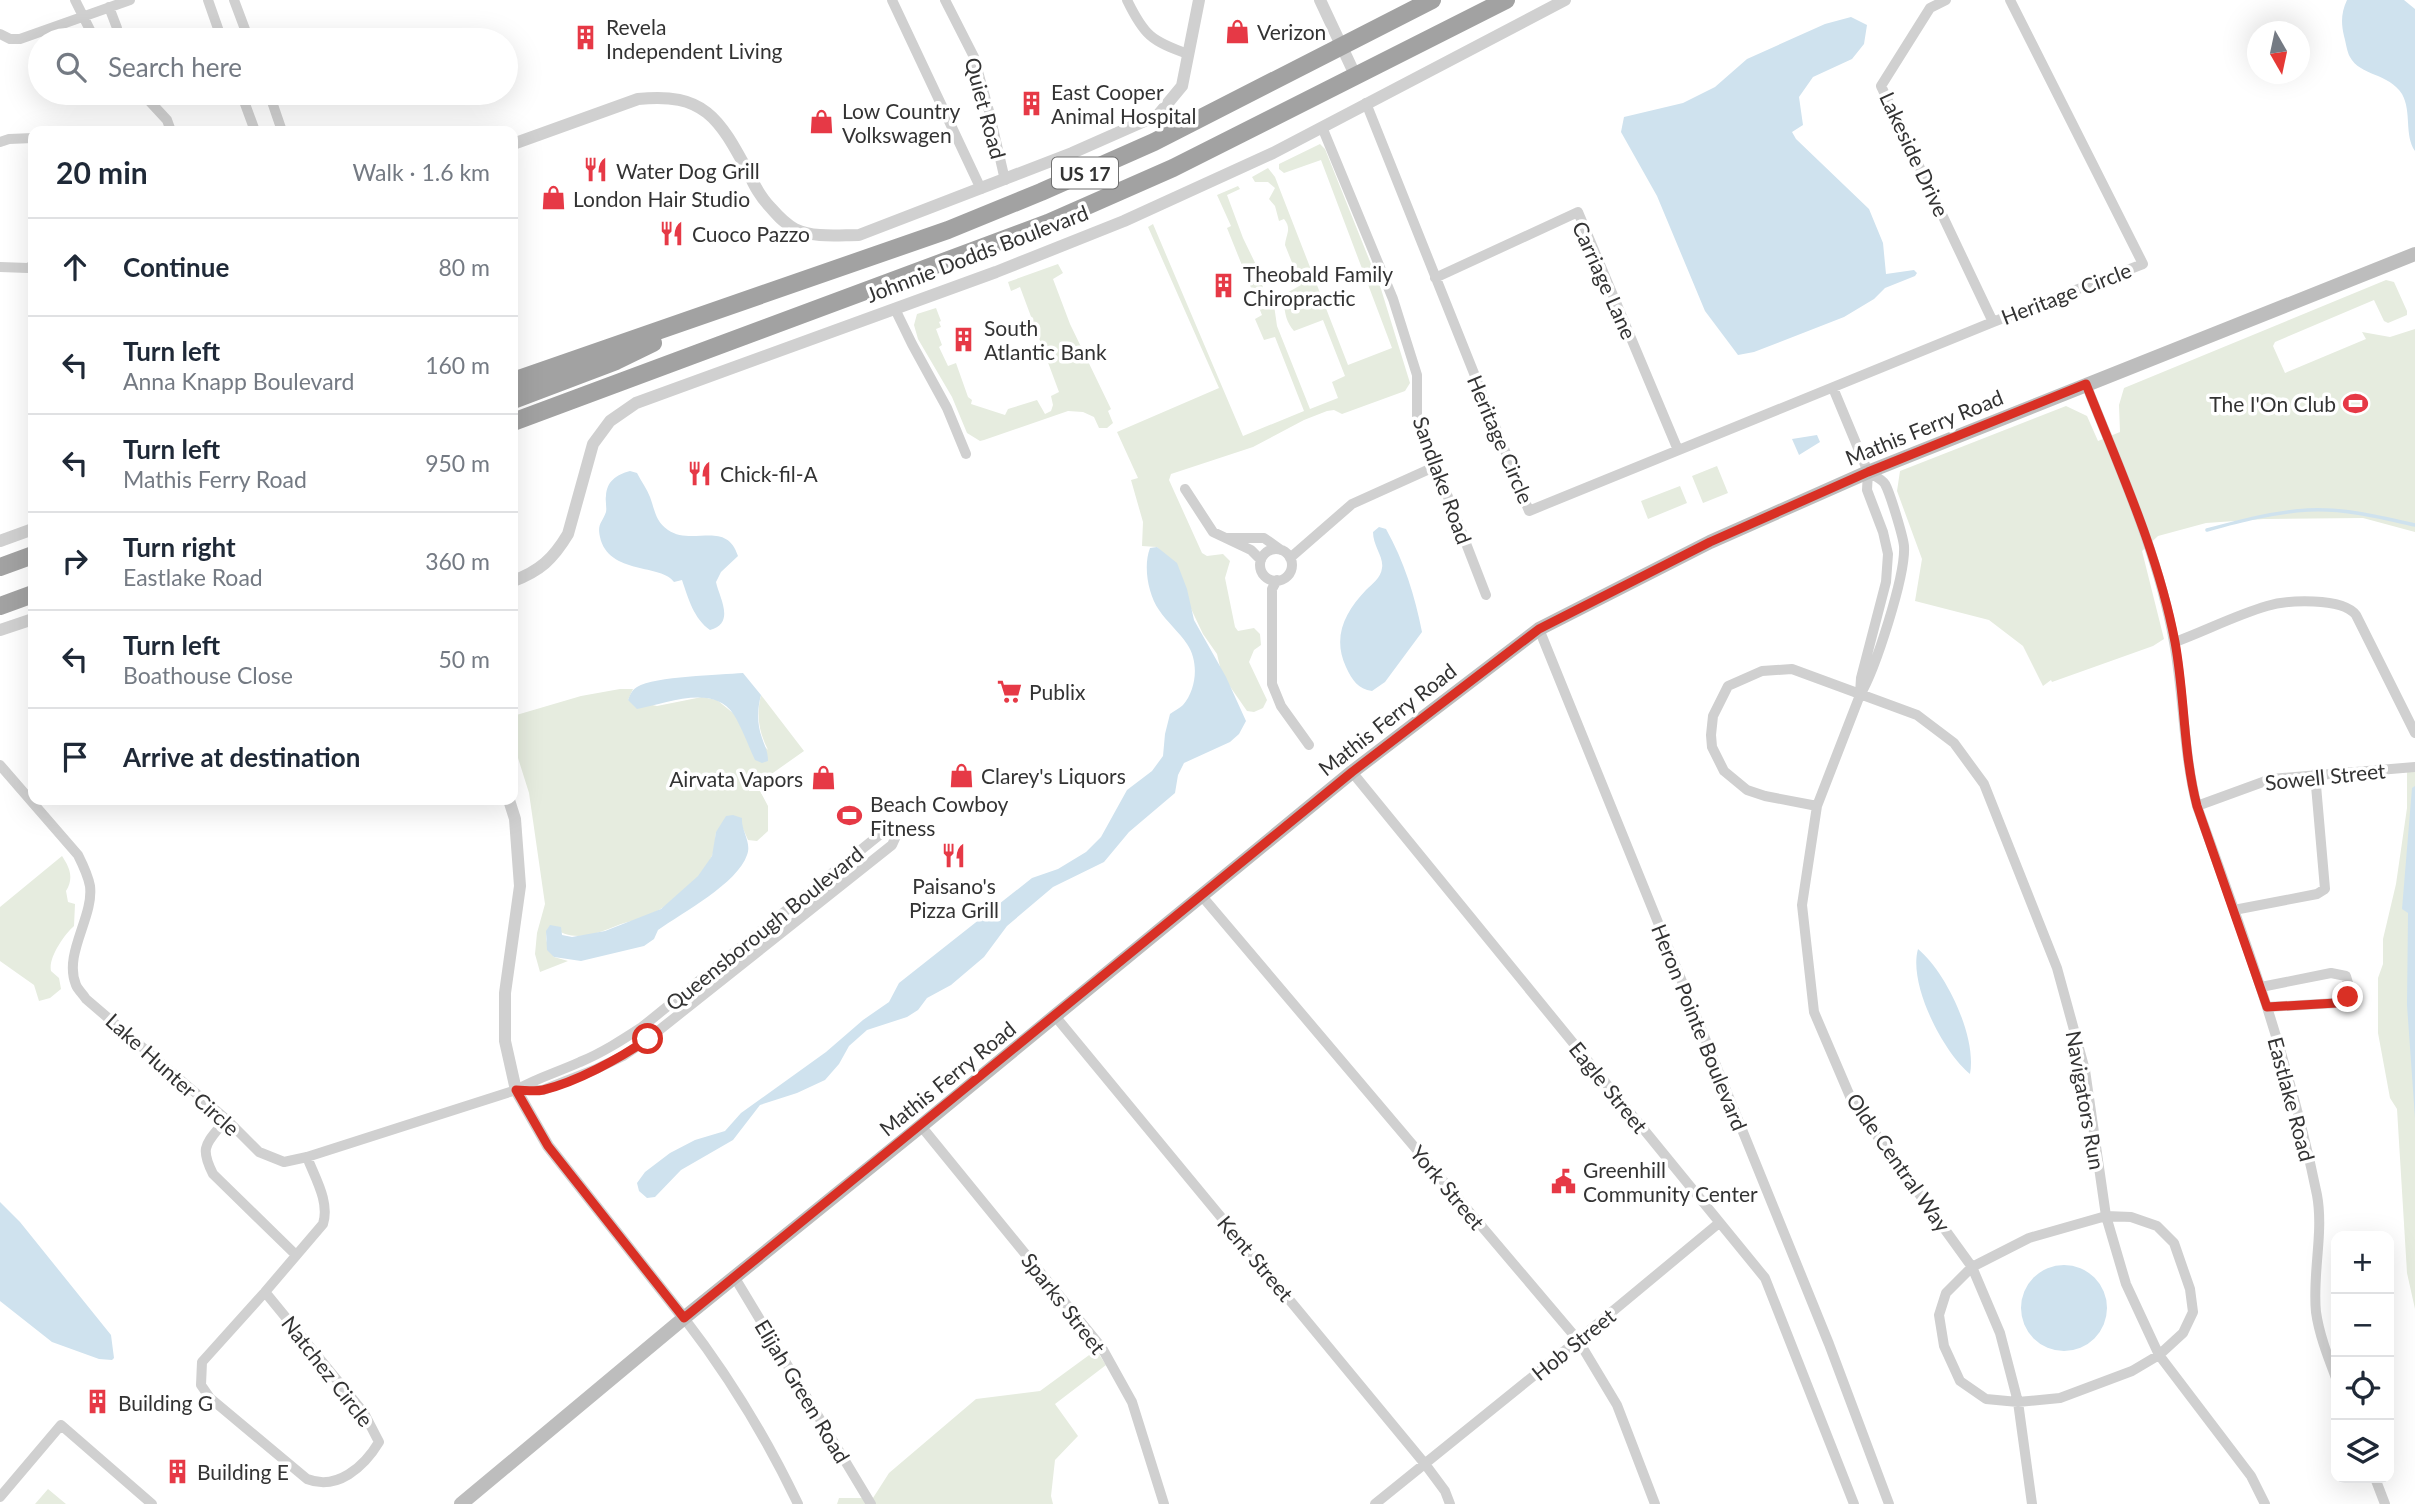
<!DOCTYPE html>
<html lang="en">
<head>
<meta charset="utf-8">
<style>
	body { margin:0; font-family:Lato,sans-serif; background:#f2f2f3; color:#1f2937 }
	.controls { position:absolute; right:21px; bottom:21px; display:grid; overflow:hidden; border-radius:14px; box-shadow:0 7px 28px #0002 }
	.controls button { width:63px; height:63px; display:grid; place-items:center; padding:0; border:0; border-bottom:2px solid #e0e1e3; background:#fff; color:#1f2937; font:35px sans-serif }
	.compass { position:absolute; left:2247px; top:21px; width:63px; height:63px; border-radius:50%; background:#fff; box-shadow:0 7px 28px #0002; rotate:171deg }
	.stop { position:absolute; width:21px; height:21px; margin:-16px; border:5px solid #d93025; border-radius:50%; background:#fff }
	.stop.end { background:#d93025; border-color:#fff; box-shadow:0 2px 7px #0008 }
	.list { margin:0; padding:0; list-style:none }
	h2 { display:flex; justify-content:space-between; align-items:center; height:91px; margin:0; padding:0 28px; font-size:30px }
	h2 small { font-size:23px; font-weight:400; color:#747a83 }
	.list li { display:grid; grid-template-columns:46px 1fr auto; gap:21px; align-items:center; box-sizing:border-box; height:98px; padding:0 28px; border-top:2px solid #e0e1e3 }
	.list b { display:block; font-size:26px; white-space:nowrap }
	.list p { margin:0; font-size:23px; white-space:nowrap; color:#747a83 }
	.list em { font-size:23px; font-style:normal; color:#747a83 }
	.icon { flex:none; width:38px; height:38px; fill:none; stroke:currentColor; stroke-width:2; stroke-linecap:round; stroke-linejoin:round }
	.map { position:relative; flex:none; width:2415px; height:1504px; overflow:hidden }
	.search { position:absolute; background:#fff; box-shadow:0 7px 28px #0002; left:28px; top:28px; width:490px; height:77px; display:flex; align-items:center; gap:18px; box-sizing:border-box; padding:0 24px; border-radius:38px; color:#747a83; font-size:26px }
	.panel { position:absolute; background:#fff; box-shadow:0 7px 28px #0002; left:28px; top:126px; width:490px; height:679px; border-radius:14px }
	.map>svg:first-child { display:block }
</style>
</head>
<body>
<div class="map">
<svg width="2415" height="1504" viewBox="0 0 2415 1504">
	<rect width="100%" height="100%" fill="#fff"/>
	<path fill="#e6ecdf" d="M1320,144l5,5 56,140 29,94 -5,8 -63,23 -8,-4 -7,1 -23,9 -51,27 -82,27 -2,6 33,73 5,3 16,-2 7,7 -5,17 10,49 3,4 16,-3 6,6 1,11 -7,5 -5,12 18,38 -4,8 -9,4 -7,-1 -25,-36 -5,-21 -14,-20 -37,-78 -9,-9 -15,-1 1,-24 -12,-42 7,-2 -21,-46 102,-44 -71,-161 5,-3 90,212 61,-25 -29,-74 -11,3 -9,-21 7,-4 -35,-87 4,-2 -14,-31 21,-9 2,3 -13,6 16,43 16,33 8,34h7l3,21 33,83 28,-11 -6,-16 13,-6 -22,-56 -29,11c-9,-10 -11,-24 -9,-37l16,-9 -16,-40c1,-11 7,-16 -1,-26l-5,2 -4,-15 -6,-7 6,-11 -7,-6h-13l-3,-5 16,-9 7,9 73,188 44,-17 -71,-188 -37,13 -5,-4v-5z
		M1058,264l5,9 -10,6 17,45 41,85 -3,2 5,12 -6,5h-8l-5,-11 -11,-5 -15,-1 -84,29 -4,1 -13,-8 -15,-36 -34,-58 -4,-14 3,-11 19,-6 5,13 -2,1 2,5 -5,2 6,16 -3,2 9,19 8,-3 12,34 4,3 -1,4 34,11 3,-6 29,-9 8,14 6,-3 2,-6 -2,-9 8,-4 -39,-105 -9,4 -3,-9z
		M2386,280l8,2 13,29v4l-19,8 -4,-2 -10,-21 -99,42 -2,4 12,27 81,-34 -4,-7 28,5 25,-8v203l-52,-14 -99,1 -58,4 -48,13 -16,15 22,88 -11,7 -101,36 -1,-2 -8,6 -20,-40 -34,-26 -74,-19 7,-42 -25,-68 3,-20 166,-65 21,10 11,25 22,-9 -1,-27 5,-17z
		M1717,466l11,27 -25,10 -11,-27z
		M1680,486l7,17 -39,16 -7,-18z
		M620,689h13l-5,11 29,6 45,-9 15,3 16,13 35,37c-9,-18 -12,-34 -7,-55l43,56 -34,24h-15l-8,3 2,13h11l8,15v25l-11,10 -9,-1 -7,-16 -25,8c-1,8 -1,19 -5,26 -13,25 -39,47 -64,58 -8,4 -17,5 -26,8 -26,10 -46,20 -71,2 -8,11 -2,20 4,31l14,4 -28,11 -5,-18 2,-21 8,-29 -16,-111 -16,-51v-26l68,-20z
		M2415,771v538l-8,-36 -10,-164 -7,-11 -12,-65v-55l5,-14v-25l13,-55 11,-76v-36z
		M62,856c8,12 12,22 4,35l2,11 7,2 -1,22c-10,9 -26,32 -23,45l8,7 2,11 -11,9 -11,3 -5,-16 -34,-24v-54z
		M1096,1350l10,15 -51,39 23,32 -23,24 -4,36 2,8h-216l2,-6h34l16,-25 87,-74 64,-8z
		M48,1489l18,15h-31z"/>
	<path fill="#cfe2ee" d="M2347,0h57l11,9v142c-11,-16 -3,-39 -13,-57 -13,-21 -42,-18 -52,-37 -3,-5 -4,-14 -6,-21 -3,-13 -3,-23 3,-36z
		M1851,17l16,8 -3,19 -12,15 -39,18 -14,20 4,28 -11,7 4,7 73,70 14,34 3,31 28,-4 3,3 -2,3 -30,12 -11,11 -30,18 -90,35 -16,3 -33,-44 -48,-115 -36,-64 3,-15 59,-14 32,-16 32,-28 78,-35z
		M1817,435l3,7 -21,13 -7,-16z
		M630,471l7,2c4,8 10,16 13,24 5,13 5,24 18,33 25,17 58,-11 70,26l-17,16 -5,10c3,15 20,41 -6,48 -16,-11 -22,-32 -28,-50l-8,2c-11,-18 -66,-7 -74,-45 -3,-13 2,-14 6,-25 1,-5 -1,-11 0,-16 1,-15 10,-21 24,-25z
		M1379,527l7,2c18,32 29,67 36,103l-37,50 -13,9c-14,-2 -20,-11 -26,-24 -14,-30 -1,-55 20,-77 6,-6 15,-12 16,-22 2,-11 -9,-22 -9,-36z
		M1157,547l20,16 10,26 7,31 32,57 20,44 -7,13 -9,8 -46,21 -6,12 -3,18 -46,39 -25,30 -51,25 -46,39 -23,31 -33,28 -24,13 -9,12 -11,7 -40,13 -18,16 -10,18 -14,16 -28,13 -37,12 -27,35 -52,30 -26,27 -8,1 -8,-7 -2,-8 8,-11 25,-19 25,-13 30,-9 16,-18 85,-61 37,-32 26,-18 10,-19 133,-105 26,-9 28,-17 15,-15 26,-47 25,-19 11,-15 2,-22 5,-20c4,-3 10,-6 13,-9 14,-16 16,-44 4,-61 -8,-12 -20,-22 -28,-34 -11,-16 -16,-44 -9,-62z
		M743,673l18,22c-4,15 -4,29 1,43 3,9 6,13 6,23l-6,2 -7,-3c-7,-15 -13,-32 -21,-45 -21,-32 -67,-11 -97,-6l-9,-9c2,-5 4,-10 9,-13 18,-11 83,-12 106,-14z
		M2415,786v332l-8,-113 1,-92 -6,-4 10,-121z
		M733,815l9,3c-1,13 10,24 5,37 -9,28 -65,58 -89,75l-4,9 -10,7 -63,15 -27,-4 -7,-7 -1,-19 4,-6 11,2 1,8 10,2 33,-6 56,-22 37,-33 14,-20 4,-24 10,-16z
		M1918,949c28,23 59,88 52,125 -27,-22 -62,-90 -52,-125z
		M0,1202l20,20 91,113 3,23 -2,2 -13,-1 -47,-17 -52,-41z
		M2021 1308a43 43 0 1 1 86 0a43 43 0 1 1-86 0Z"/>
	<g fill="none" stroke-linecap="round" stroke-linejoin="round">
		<path stroke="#cfe2ee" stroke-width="3.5" d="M2207,530c33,-9 66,-18 101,-20 36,-2 72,7 107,15"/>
		<path stroke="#d0d0d0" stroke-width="10" d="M75,0l20,40
			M208,0l14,40
			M234,0l15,40
			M892,0l89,189
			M945,0l29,57 15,54 16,69
			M1127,0c17,35 24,41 61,54
			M1946,0l-16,8 -49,78 112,236
			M109,7l8,21v12
			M0,34l10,5h10l110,-39
			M142,93l25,27 4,11
			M241,93l14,38
			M269,93l13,38
			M1366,103l163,408 464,-189 150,-58 -133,-264
			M1322,127l71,172 24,76v42l69,178
			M0,142l9,-3 24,-1
			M0,267l28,1 5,-3
			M1435,278l143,-66 100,238
			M895,309l17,35 35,64 19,46
			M2086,384c33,84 72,168 88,258 10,54 9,110 23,164 46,127 93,256 120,389 7,38 -5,79 -1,117 3,22 12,45 20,66
			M1833,388l35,84 -1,18 16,42 5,22 -2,28 -25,96 -1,16
			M1868,472c5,3 14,7 17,12 5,9 18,52 19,62 2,29 -29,124 -44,149l-43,111 -15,99 12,107 38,89 120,166 28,66 18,69 14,102
			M1185,489l28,43 38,18 10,10
			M1227,538h37l17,12
			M1260 565a16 16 0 1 1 32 0a16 16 0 1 1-32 0Z
			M1290,558l62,-54 82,-37
			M1277,580l-5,9v95l9,22 28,39
			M1539,629l290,715 60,160
			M2175,642c30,-11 61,-27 92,-36 20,-6 75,-9 89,9l59,118
			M0,765l78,90c5,10 10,20 12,31 4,31 -27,68 -14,99 2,5 7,9 10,14l140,120 33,33 25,10 23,-5 209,-67c21,-12 42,-18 64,-28 22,-9 42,-22 62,-35l241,-195 14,2 -5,11 -244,194 -25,17 -29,14 -51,20h-27
			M1352,772l413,506 89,226
			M1817,806l-52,-10 -18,-6 -23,-19 -12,-24 -1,-12 2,-19 15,-30 34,-15 30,-2 125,46 37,28 30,41 73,184 28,102 21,146 20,68 33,71 92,121 14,28
			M2197,806l74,-27 144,-12
			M1201,895l377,445 39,65 38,99
			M2234,910l83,-16 8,-5 -10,-115
			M2261,987l70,-14 15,3 4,14 -2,7 -12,6 -69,4
			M1055,1016l370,448 20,27 5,13
			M226,1119c-18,24 -28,26 -13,55l83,81
			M921,1126l181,222 30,54 32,102
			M2106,1216l25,1 26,9 17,17 16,46 3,23 -10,21 -24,22 -27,16 -72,27 -42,4 -32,-3 -26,-18 -16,-35 -5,-31 7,-22 26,-26 57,-29z
			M735,1278l136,226
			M265,1292l99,121 15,29c-15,25 -42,49 -72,37l-97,-81 -9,-13 1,-23z
			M265,1292l58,-68c7,-22 -8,-46 -16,-67
			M684,1318c44,57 83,121 114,186
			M2375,1478l10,26
			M0,1497l61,-72 91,79
			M1375,1504l203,-164 141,-117"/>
		<path stroke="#d0d0d0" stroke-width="12" d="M1320,0l36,77
			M513,144l125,-45c66,-7 81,19 110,73 6,13 12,25 23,36 7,8 14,16 24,21 19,9 43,6 64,6l213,-82 86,-38 24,-29 17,-86
			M0,541l33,-12
			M513,581c27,-10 40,-22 55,-47l25,-90 17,-23 26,-18 360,-131 128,-51 149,-68 292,-153
			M0,630l33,-11
			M509,800l6,19 5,67 -15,107v48l11,49 32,56 136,172"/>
		<path stroke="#bdbdbd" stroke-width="14" d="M461,1504l223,-186 237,-192 431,-354 187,-143 171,-87 158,-70 547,-218"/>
		<path stroke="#a2a2a2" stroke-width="18" d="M513,381l435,-151 93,-38 113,-50 278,-142
			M513,400l103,-39 37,-18
			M513,422l535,-199 125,-55 333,-168
			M0,567l33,-12
			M0,606l33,-12"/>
	</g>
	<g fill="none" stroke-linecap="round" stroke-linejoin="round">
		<path stroke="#d93025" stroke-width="9" d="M648,1039c-28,19 -71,43 -105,51 -8,2 -19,0 -27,0l32,56 136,172 668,-546 187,-143 171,-87 158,-70 218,-88c33,84 72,168 89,258 10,54 8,110 22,164l70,201 69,-4 12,-6"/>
	</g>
	<defs>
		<symbol id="shop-bare" viewBox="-9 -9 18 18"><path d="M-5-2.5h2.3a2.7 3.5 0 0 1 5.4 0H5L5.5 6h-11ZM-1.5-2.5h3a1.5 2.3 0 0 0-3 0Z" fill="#e63946" stroke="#fff" stroke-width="2.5" paint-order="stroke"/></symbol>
		<symbol id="building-bare" viewBox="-9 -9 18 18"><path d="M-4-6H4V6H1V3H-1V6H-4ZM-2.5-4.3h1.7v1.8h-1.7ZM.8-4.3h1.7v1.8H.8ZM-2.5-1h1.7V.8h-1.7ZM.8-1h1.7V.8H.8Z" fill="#e63946" stroke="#fff" stroke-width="2.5" paint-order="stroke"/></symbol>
		<symbol id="restaurant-bare" viewBox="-9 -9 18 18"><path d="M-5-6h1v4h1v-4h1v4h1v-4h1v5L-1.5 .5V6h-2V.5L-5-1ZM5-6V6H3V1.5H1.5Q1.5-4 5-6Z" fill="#e63946" stroke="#fff" stroke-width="2.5" paint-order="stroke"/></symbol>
		<symbol id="stadium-bare" viewBox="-9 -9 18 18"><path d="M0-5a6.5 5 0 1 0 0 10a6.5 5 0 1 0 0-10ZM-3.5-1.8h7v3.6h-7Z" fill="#e63946" stroke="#fff" stroke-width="2.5" paint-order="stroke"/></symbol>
		<symbol id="supermarket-bare" viewBox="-9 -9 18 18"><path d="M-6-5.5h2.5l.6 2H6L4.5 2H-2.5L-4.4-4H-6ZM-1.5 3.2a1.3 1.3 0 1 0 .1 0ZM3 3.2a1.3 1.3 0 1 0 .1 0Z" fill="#e63946" stroke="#fff" stroke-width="2.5" paint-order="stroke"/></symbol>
		<symbol id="civic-bare" viewBox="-9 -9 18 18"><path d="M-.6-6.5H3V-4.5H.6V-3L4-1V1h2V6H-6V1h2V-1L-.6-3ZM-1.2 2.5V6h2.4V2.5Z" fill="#e63946" stroke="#fff" stroke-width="2.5" paint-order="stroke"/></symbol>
	</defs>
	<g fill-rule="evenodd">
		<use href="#shop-bare" x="1220" y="14" width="35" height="35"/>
		<use href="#building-bare" x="568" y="20" width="35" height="35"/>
		<use href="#building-bare" x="1014" y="86" width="35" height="35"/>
		<use href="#shop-bare" x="804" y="104" width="35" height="35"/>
		<use href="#restaurant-bare" x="578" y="152" width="35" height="35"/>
		<use href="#shop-bare" x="536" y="180" width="35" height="35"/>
		<use href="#restaurant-bare" x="654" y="216" width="35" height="35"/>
		<use href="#building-bare" x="1206" y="268" width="35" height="35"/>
		<use href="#building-bare" x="946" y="322" width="35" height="35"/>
		<use href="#stadium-bare" x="2338" y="386" width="35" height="35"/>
		<use href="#restaurant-bare" x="682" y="456" width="35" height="35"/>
		<use href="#supermarket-bare" x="992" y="674" width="35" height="35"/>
		<use href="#shop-bare" x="944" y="758" width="35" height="35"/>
		<use href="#shop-bare" x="806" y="760" width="35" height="35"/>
		<use href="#stadium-bare" x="832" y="798" width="35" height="35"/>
		<use href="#restaurant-bare" x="936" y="838" width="35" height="35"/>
		<use href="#civic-bare" x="1546" y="1164" width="35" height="35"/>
		<use href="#building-bare" x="80" y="1384" width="35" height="35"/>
		<use href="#building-bare" x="160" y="1454" width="35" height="35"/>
	</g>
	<g text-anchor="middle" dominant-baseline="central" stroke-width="7" stroke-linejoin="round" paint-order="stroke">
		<rect fill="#fff" stroke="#707070" stroke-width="2" x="1052" y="157.5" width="66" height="31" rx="5"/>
		<g font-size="19" font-weight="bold" fill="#333">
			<text x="1085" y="173">US 17</text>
		</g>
		<g font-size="21" fill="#333" stroke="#fff" text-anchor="start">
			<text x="606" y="26">Revela<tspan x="606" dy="24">Independent Living</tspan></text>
			<text x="1257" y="31">Verizon</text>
			<text x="1051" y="91">East Cooper<tspan x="1051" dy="24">Animal Hospital</tspan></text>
			<text x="842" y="110">Low Country<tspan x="842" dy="24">Volkswagen</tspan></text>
			<text x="616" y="170">Water Dog Grill</text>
			<text x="573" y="198">London Hair Studio</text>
			<text x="692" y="233">Cuoco Pazzo</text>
			<text x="1243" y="273">Theobald Family<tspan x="1243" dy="24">Chiropractic</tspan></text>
			<text x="984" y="327">South<tspan x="984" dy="24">Atlantic Bank</tspan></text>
			<text x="2336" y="403" text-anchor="end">The I'On Club</text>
			<text x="720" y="473">Chick-fil-A</text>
			<text x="1029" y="691">Publix</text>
			<text x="981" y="775">Clarey's Liquors</text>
			<text x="803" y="778" text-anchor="end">Airvata Vapors</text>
			<text x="870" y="803">Beach Cowboy<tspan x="870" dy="24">Fitness</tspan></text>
			<text x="954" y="885" text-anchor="middle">Paisano's<tspan x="954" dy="24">Pizza Grill</tspan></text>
			<text x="1583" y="1169">Greenhill<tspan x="1583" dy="24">Community Center</tspan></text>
			<text x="118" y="1402">Building G</text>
			<text x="197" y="1471">Building E</text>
		</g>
		<g font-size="21" fill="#333" stroke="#fff">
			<text transform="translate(986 108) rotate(75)">Quiet Road</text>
			<text transform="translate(1915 154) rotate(65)">Lakeside Drive</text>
			<text transform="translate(977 253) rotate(-21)">Johnnie Dodds Boulevard</text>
			<text transform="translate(1605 280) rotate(66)">Carriage Lane</text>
			<text transform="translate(2066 293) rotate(-21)">Heritage Circle</text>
			<text transform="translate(1924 427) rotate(-22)">Mathis Ferry Road</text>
			<text transform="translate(1501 439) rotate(67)">Heritage Circle</text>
			<text transform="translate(1443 480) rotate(70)">Sandlake Road</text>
			<text transform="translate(1387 719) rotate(-38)">Mathis Ferry Road</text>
			<text transform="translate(2325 776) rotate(-6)">Sowell Street</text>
			<text transform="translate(764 928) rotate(-39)">Queensborough Boulevard</text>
			<text transform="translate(1700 1027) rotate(68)">Heron Pointe Boulevard</text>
			<text transform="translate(173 1074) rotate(42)">Lake Hunter Circle</text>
			<text transform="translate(947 1078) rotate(-39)">Mathis Ferry Road</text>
			<text transform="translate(1609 1087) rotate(51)">Eagle Street</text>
			<text transform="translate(2292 1099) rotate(75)">Eastlake Road</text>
			<text transform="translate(2086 1100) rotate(80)">Navigators Run</text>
			<text transform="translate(1899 1162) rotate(55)">Olde Central Way</text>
			<text transform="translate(1448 1187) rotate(50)">York Street</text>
			<text transform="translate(1256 1258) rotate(50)">Kent Street</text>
			<text transform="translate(1064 1303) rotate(52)">Sparks Street</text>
			<text transform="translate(1573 1344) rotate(-39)">Hob Street</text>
			<text transform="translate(328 1371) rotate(52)">Natchez Circle</text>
			<text transform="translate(803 1391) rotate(59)">Elijah Green Road</text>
		</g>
	</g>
</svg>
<div class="controls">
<button>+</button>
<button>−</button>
<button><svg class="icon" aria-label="locate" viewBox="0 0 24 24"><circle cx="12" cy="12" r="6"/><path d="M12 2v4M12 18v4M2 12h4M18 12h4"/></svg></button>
<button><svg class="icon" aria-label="layers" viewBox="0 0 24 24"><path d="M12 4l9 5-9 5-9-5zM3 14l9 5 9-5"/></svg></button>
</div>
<svg class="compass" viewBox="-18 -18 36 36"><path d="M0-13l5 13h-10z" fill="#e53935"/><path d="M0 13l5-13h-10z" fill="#747a83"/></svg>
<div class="stop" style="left:648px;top:1039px"></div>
<div class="stop end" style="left:2348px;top:997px"></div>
<div class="search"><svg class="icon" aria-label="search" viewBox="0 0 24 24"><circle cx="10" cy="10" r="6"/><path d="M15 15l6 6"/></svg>Search here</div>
<section class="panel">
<h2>20 min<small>Walk · 1.6 km</small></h2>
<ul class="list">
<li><svg class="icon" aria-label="ahead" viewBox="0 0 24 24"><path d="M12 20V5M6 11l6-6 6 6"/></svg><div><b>Continue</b></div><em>80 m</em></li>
<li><svg class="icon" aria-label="left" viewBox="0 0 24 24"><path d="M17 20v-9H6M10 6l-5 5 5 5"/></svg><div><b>Turn left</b><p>Anna Knapp Boulevard</p></div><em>160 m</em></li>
<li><svg class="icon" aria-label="left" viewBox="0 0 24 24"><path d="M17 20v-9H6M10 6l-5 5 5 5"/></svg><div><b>Turn left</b><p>Mathis Ferry Road</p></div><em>950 m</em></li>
<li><svg class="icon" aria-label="right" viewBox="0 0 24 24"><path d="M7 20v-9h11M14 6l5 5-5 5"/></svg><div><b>Turn right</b><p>Eastlake Road</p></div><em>360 m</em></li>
<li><svg class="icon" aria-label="left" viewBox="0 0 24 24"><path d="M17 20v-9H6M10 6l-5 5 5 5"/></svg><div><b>Turn left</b><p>Boathouse Close</p></div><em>50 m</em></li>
<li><svg class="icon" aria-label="arrive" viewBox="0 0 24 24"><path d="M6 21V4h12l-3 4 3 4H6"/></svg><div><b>Arrive at destination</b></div></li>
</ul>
</section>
</div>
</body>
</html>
